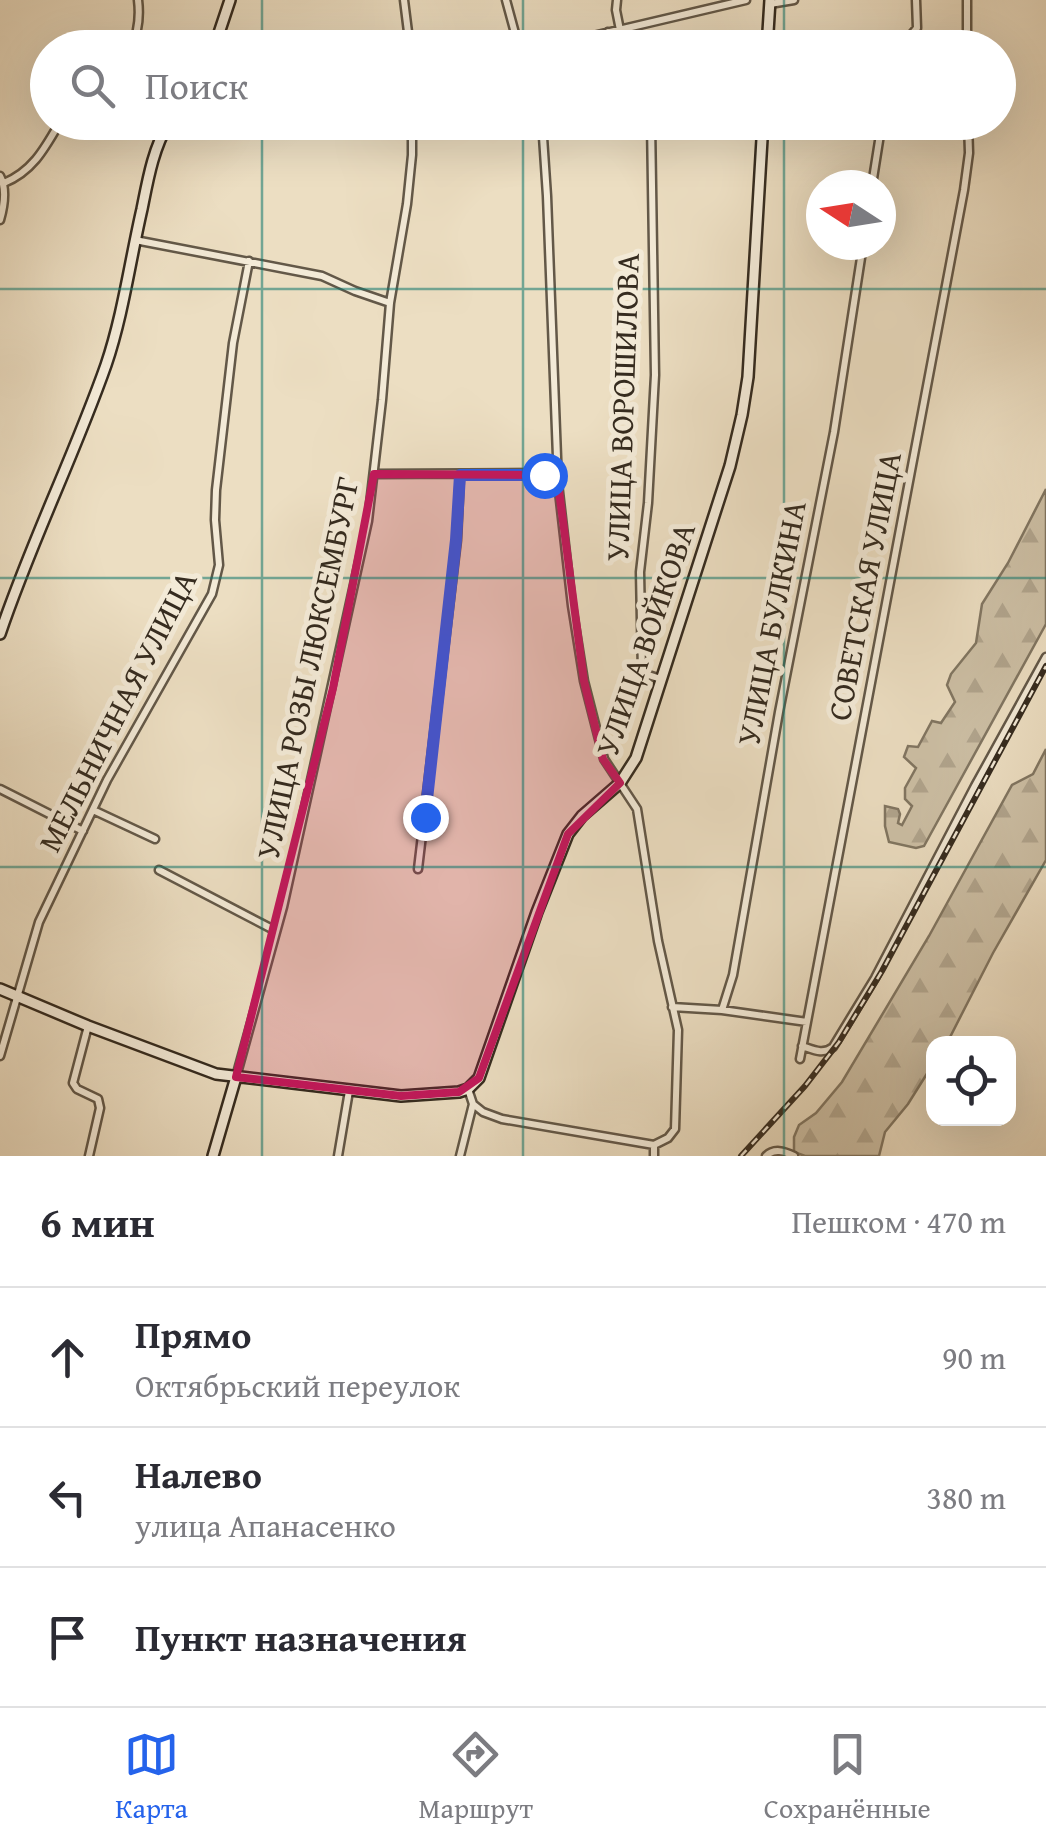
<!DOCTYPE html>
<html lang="ru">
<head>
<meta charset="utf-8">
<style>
	body { margin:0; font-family:"Gentium Book Plus",serif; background:#f7f7f7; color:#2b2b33 }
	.controls { position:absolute; right:30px; bottom:30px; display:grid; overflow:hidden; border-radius:20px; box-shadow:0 10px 40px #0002 }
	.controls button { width:90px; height:90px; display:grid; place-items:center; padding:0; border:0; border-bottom:2px solid #e1e1e2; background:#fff; color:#2b2b33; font:50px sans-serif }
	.compass { position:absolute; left:806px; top:170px; width:90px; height:90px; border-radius:50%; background:#fff; box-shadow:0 10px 40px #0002; rotate:282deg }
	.stop { position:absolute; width:30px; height:30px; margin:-22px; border:8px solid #2563eb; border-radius:50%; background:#fff }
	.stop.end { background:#2563eb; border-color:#fff; box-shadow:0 2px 10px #0008 }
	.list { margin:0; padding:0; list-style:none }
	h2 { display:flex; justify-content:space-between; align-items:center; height:130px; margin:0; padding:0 40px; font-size:42px }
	h2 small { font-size:32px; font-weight:400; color:#7c7c81 }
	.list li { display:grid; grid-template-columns:65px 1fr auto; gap:30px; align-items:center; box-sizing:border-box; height:140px; padding:0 40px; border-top:2px solid #e1e1e2 }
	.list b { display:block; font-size:38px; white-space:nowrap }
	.list p { margin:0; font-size:32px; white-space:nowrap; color:#7c7c81 }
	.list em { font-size:32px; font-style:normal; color:#7c7c81 }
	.icon { flex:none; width:55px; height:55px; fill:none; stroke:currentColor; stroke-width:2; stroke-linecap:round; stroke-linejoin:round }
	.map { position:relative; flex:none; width:1046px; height:1156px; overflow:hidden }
	.search { position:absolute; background:#fff; box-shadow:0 10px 40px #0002; left:30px; right:30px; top:30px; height:110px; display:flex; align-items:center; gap:25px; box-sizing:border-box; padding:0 35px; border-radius:55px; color:#7c7c81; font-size:38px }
	.sheet { height:550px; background:#fff }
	nav { display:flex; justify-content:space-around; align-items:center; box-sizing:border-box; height:140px; border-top:2px solid #e1e1e2; background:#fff; font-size:28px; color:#7c7c81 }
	nav a { display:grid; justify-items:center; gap:5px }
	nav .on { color:#2563eb }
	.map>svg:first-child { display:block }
</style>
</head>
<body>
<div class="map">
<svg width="1046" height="1156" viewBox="0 0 1046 1156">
	<defs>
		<pattern id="forest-firs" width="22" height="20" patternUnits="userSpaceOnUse" patternTransform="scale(2.5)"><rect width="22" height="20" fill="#cdc0a6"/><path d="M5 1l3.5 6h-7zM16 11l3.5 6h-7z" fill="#b1a58e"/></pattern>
	</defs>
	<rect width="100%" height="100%" fill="#ecdec2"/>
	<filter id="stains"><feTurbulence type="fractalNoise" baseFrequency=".002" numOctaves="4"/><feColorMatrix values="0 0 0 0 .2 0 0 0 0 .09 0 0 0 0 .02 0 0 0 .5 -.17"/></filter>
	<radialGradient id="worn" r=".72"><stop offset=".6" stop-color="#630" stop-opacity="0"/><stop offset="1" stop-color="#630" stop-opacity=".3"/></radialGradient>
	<path fill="url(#forest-firs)" stroke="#817662" stroke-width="2.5" d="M1046,489v135l-122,222 -8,2 -27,-6 -4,-16v-20l13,3 2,5 -2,9 4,2 10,-19 -7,-7v-11l11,-20 -12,-11 4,-11 10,1 14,-26 9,2 14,-21 -8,-17 4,-11 25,-31 6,-39 26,-41z
		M1046,749v111l-53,93 -46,90 -13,1 -1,20 -25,40 -23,28 -6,24h-74l-11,-4v-15l5,-12 17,-12 26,-31 87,-146 83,-151 21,-11z"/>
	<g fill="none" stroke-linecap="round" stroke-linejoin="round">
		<defs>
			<path id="minor" d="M404,0l6,48
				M506,0l13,48
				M617,0l-1,10 4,20
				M967,0v48
				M770,4l24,-4
				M608,32l3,16
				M131,48c7,-15 9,-32 7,-48
				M542,48l204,-48
				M900,48l17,-20 -1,-28
				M542,122l5,74 11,287 14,123 12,75 20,78 33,50 21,132 20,89 -3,99 -7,9 -14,7
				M651,122l4,253 -7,128 -8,69 2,101 19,6
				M0,176c7,13 4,30 0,44
				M4,183c29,-12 41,-35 56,-61
				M872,185l10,-63
				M135,240l187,36 33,15 35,12
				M374,474l166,-1 18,10
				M0,789l83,42
				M93,810l62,29
				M418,869l39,-329 3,-65
				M159,870l117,61
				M672,1007l50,3 85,12
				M722,1010l11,-35 46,-263 55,-280 29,-187
				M88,1026l-15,57 4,6 21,10 2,9 -11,48
				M802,1046c12,4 21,9 31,1l42,-69 100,-192 71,-129
				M0,1056l39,-134 68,-142 105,-186 7,-29 -4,-45 1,-30 17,-147 16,-82
				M800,1059l164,-869 5,-37 -1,-31
				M236,1077l47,-170 85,-386 14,-121 8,-97 17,-99 5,-49v-33
				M473,1104l10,8 19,7 152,26
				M338,1156l11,-65
				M460,1156l13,-52 -5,-15
				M654,1156v-11
				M766,1156c8,-8 18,-5 28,0"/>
			<path id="secondary" d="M214,48l16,-48
				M767,48l3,-48
				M0,634c31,-92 74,-178 106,-269 17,-50 24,-104 36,-156 6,-30 11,-60 27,-87
				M0,989l88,37 128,48 185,22 58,-4 9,-3 11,-11 58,-166 31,-78 14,-18 38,-33 16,-25 94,-292 12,-51 6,-38 15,-255
				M213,1156l23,-79"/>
		</defs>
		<use href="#minor" stroke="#635848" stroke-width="11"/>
		<use href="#secondary" stroke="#352b1f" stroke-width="14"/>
		<use href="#minor" stroke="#f3ead7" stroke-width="6"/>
		<use href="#secondary" stroke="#f3ead7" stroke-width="9"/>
		<defs>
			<path id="rail" d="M741,1156l64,-70 34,-44 43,-71 164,-305"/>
		</defs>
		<use href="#rail" stroke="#352b1f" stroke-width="6"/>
		<use href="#rail" stroke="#f3ead7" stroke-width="2.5" stroke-dasharray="8" stroke-linecap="butt"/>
	</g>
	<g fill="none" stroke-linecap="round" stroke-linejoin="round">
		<path stroke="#2563eb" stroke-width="12" d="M425,817l31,-277 4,-65h84"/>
	</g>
	<path fill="#c2185b" fill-opacity="0.2" stroke="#c2185b" stroke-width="8" stroke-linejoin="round" d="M374,474l170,1 14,8 26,198 19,78 17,24 -52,51 -89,244 -20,14 -58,4 -165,-19 97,-389z"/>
	<path fill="none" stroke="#0f766e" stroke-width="2.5" stroke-opacity="0.55" d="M262,0v48M523,0v48M784,0v48M262,122v1034M523,122v1034M784,122v1034M0,289h1046M0,578h1046M0,867h1046"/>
	<g text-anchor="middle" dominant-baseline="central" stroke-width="10" stroke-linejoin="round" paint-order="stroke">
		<g font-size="32" fill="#352b1f" stroke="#f3ead7">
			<text transform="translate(622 407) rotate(-88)">УЛИЦА ВОРОШИЛОВА</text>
			<text transform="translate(864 586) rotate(-79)">СОВЕТСКАЯ УЛИЦА</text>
			<text transform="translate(771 623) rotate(-79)">УЛИЦА БУЛКИНА</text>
			<text transform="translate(645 639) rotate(-71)">УЛИЦА ВОЙКОВА</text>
			<text transform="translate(307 668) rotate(-78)">УЛИЦА РОЗЫ ЛЮКСЕМБУРГ</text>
			<text transform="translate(117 711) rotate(-63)">МЕЛЬНИЧНАЯ УЛИЦА</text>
		</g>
	</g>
	<rect width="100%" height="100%" filter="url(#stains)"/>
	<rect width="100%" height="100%" fill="url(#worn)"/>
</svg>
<div class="controls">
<button><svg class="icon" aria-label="locate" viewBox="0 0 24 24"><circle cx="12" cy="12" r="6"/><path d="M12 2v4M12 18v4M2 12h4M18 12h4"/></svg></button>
</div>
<svg class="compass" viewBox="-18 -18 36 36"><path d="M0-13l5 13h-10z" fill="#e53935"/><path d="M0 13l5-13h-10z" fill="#7c7c81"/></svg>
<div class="stop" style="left:544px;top:475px"></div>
<div class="stop end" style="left:425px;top:817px"></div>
<div class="search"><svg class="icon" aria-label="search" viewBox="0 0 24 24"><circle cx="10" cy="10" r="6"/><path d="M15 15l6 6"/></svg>Поиск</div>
</div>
<section class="sheet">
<h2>6 мин<small>Пешком · 470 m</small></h2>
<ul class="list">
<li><svg class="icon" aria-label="ahead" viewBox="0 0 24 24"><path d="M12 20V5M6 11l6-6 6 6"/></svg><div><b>Прямо</b><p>Октябрьский переулок</p></div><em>90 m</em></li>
<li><svg class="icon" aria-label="left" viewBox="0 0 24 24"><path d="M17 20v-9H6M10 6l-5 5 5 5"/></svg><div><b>Налево</b><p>улица Апанасенко</p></div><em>380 m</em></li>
<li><svg class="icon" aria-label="arrive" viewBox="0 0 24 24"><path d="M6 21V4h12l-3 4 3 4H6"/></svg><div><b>Пункт назначения</b></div></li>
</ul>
</section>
<nav>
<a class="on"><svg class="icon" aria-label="map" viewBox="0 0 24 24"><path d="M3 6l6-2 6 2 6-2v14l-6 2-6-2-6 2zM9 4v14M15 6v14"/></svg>Карта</a>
<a><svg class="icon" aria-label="directions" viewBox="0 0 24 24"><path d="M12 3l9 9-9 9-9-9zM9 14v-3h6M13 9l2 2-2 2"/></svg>Маршрут</a>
<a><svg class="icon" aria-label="saved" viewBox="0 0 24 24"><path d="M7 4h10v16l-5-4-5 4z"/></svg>Сохранённые</a>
</nav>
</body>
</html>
